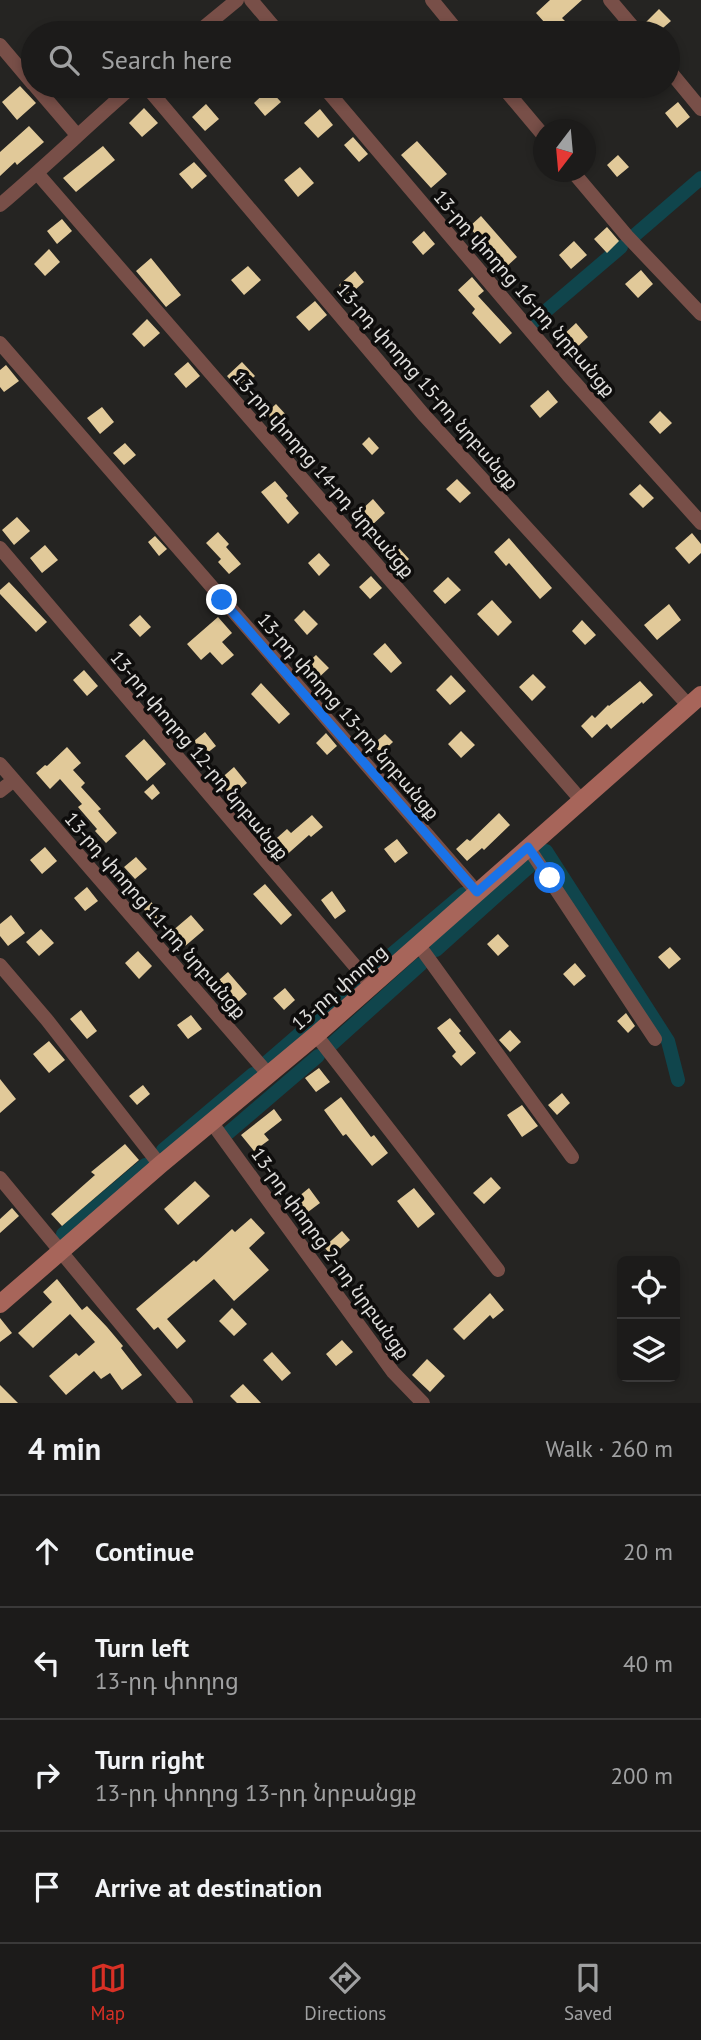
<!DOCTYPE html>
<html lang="en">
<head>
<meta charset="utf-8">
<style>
	body { margin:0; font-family:"PT Sans","Noto Sans Armenian",sans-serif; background:#292827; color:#f1f3f6 }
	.controls { position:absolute; right:21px; bottom:21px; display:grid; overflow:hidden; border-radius:10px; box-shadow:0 4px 10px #0003 }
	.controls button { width:63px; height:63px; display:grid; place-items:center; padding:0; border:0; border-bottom:2px solid #3a3939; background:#1c1b1a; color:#f1f3f6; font:35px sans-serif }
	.compass { position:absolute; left:533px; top:119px; width:63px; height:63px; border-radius:50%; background:#1c1b1a; box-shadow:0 4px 10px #0003; rotate:196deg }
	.stop { position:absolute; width:21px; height:21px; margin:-16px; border:5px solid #1a73e8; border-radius:50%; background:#fff }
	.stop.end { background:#1a73e8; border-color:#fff; box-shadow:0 2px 7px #0008 }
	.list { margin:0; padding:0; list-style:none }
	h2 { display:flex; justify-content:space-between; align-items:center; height:91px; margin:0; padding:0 28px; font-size:30px }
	h2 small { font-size:23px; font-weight:400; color:#a0a1a2 }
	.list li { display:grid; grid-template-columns:46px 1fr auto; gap:21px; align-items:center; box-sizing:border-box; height:112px; padding:0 28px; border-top:2px solid #3a3939 }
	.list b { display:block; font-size:26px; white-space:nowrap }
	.list p { margin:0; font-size:23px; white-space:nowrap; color:#a0a1a2 }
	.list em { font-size:23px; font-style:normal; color:#a0a1a2 }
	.icon { flex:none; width:38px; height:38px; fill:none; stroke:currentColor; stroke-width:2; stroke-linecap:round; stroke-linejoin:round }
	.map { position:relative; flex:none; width:701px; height:1403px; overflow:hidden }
	.search { position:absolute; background:#1c1b1a; box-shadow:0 4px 10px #0003; left:21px; right:21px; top:21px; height:77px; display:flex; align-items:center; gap:18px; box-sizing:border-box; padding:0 24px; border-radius:38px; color:#a0a1a2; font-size:26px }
	.sheet { height:539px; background:#1c1b1a }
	nav { display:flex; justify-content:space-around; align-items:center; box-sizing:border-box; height:98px; border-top:2px solid #3a3939; background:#1c1b1a; font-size:19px; color:#a0a1a2 }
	nav a { display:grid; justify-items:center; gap:4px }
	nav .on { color:#d93025 }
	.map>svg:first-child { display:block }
</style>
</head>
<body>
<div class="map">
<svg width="701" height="1403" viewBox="0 0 701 1403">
	<rect width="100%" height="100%" fill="#252422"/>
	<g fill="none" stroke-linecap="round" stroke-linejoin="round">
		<path stroke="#10454c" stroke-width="14" d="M635,235l66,-57
			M533,322l88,-75
			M546,851l122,190 10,39
			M436,950l96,-86
			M373,970l90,-76
			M332,1044l89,-80
			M267,1062l89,-77
			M228,1133l90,-77
			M163,1150l90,-76
			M63,1234l82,-69"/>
	</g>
	<path fill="#e1c999" d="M550,0h32l-20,18 9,9 -6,6h-11l-18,-20z
		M659,9l12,12 -14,12 -11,-11z
		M20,86l16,17 -19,17 -15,-18z
		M269,89l12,13 -16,14 -11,-13z
		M678,102l12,15 -13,11 -12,-15z
		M206,104l13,15 -14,12 -13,-14z
		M144,108l14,15 -16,14 -13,-14z
		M320,109l13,16 -15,13 -14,-15z
		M29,126l15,16 -27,23 -2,-3 -15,14v-24z
		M353,137l15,17 -9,8 -15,-17z
		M417,141l30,33 -16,14 -30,-33z
		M103,146l12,14 -39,32 -13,-14z
		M618,155l11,12 -12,10 -10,-12z
		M194,162l13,14 -15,13 -13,-15z
		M300,167l14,16 -16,14 -14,-17z
		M481,216l36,41 -12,11 -36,-41z
		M62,219l10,12 -15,13 -10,-13z
		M607,227l12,14 -12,12 -13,-14z
		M424,231l11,13 -12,11 -11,-13z
		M574,241l13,14 -16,14 -12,-14z
		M49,249l11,13 -15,14 -11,-12z
		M151,258l30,37 -15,12 -30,-36z
		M248,266l13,14 -17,15 -13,-15z
		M641,270l12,14 -15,14 -13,-14z
		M355,271l9,11 -16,14 -9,-11z
		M472,277l12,14 -6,5 34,37 -12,11 -28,-31 3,-4 -17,-19z
		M315,301l12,14 -18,16 -13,-14z
		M147,319l13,14 -16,14 -12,-13z
		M576,323l12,14 -15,14 -12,-14z
		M188,362l12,14 -14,12 -12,-14z
		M242,362l13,14 -16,14 -12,-14z
		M6,365l13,16 -15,11 -4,-5v-17z
		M548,390l10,12 -18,16 -10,-12z
		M276,404l12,13 -10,10 -13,-13z
		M102,407l12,15 -14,12 -13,-16z
		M660,411l12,12 -12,11 -11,-12z
		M369,437l10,11 -7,7 -10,-11z
		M125,443l11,12 -12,10 -11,-12z
		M457,479l14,14 -11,10 -14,-14z
		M275,481l13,15 -2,2 13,15 -11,11 -27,-32z
		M640,484l14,14 -11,10 -14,-14z
		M373,499l12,14 -15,14 -12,-14z
		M17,517l13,14 -16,14 -12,-15z
		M218,532l11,12 -3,3 15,17 -12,10 -11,-12 3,-3 -15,-16z
		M692,533l9,11v9l-12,11 -14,-16z
		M155,536l12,13 -8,7 -11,-14z
		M509,538l43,50 -12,11 -31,-36 -3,3 -12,-14z
		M45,545l13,15 -16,13 -12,-15z
		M397,546l12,13 -13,13 -12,-14z
		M319,553l11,12 -11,11 -11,-13z
		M371,576l11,12 -12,11 -11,-12z
		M448,577l13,13 -16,14 -12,-13z
		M9,582l38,40 -11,10 -36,-38v-4z
		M492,600l20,22 -14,14 -21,-22z
		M669,604l12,16 -24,20 -13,-15z
		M304,610l14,14 -11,11 -13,-15z
		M140,615l11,12 -11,10 -11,-12z
		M218,617l14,16 -10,9 12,13 -12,10 -12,-13 -9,8 -14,-16z
		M582,620l14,15 -11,10 -13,-14z
		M385,643l17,20 -11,10 -18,-19z
		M316,655l13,13 -14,13 -13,-13z
		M84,670l14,16 -11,10 -14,-16z
		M533,674l13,13 -14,14 -13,-14z
		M451,675l15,16 -16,14 -14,-15z
		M640,681l13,14 -10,9 -1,-2 -31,27 -4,-5 -15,14 -11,-12 11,-11 3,3 13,-13 1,1z
		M261,683l29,31 -11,10 -28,-30z
		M461,731l14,14 -14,13 -13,-14z
		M205,732l11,14 -10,8 -12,-13z
		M326,733l11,13 -10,9 -11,-12z
		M385,734l8,8 -12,11 -8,-9z
		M144,739l22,25 -19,17 -22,-25z
		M67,747l14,16 -8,7 12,13 -4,4 20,22 -3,2 19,22 -11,10 -11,-12 2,-2 -19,-22 4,-3 -22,-25 -10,10 -14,-16 9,-8 2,1z
		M234,767l13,16 -16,14 -13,-16z
		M153,784l7,9 -8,7 -8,-8z
		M499,813l11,12 -26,25 -2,-2 -15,13 -11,-12 11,-10 3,2z
		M312,815l11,12 -12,10 -2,-2 -27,24 -13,-14 18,-16 4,4z
		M397,839l11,14 -13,10 -11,-14z
		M45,847l12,14 -15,13 -12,-14z
		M136,857l11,12 -12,10 -11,-12z
		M265,884l27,31 -11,10 -28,-31z
		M87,887l11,14 -13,10 -11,-13z
		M332,891l14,20 -11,8 -14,-19z
		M145,895l20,23 -8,7 -20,-24z
		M11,915l14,18 -17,13 -8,-10v-12z
		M191,915l13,15 -20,17 -13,-15z
		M41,929l13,14 -15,13 -13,-14z
		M498,934l11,12 -11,10 -11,-12z
		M670,947l11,12 -12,10 -11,-12z
		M138,951l14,15 -13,13 -14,-16z
		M575,963l11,13 -12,10 -11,-12z
		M228,972l19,22 -17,15 -19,-22z
		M285,988l10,12 -11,10 -11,-12z
		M81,1010l16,21 -10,8 -17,-20z
		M626,1013l9,13 -7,7 -11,-12z
		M191,1015l11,14 -14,10 -11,-14z
		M450,1018l11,13 -2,2 17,20 -15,13 -9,-10 4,-4 -19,-24z
		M510,1030l11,12 -11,10 -11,-12z
		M49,1041l16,19 -16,13 -16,-19z
		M319,1068l11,14 -14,10 -11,-14z
		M0,1079l16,20 -16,14z
		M143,1085l7,9 -13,11 -8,-9z
		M562,1093l8,10 -13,12 -9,-10z
		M341,1097l30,40 3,-2 14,18 -16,13 -26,-32 -3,2 -19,-26z
		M522,1105l16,21 -16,11 -15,-22z
		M274,1109l8,11 -18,14 5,6 -15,11 -13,-16z
		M125,1144l14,16 -77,66 -11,-12 44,-39 -4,-3z
		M491,1177l10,11 -17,16 -11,-11z
		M195,1181l15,15 -32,29 -14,-16z
		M309,1188l11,15 -16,12 -11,-14z
		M414,1188l21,26 -17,14 -21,-27z
		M12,1208l7,8 -19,17v-14z
		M251,1218l14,15 -16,15 20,22 -35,31 -20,-22 -47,40 19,22 -9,8 -19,-22 -4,3 -18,-21 58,-49 2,2 36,-33 3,3z
		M342,1231l8,9 -18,16 -8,-9z
		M57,1279l25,31 5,-4 20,21 16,19 -2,2 21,27 -20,15 -12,-17 -9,6 -7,-8 -28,24 -17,-19 27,-23 3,3 16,-14 -25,-28 -37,34 -15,-15 34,-31 -9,-10z
		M490,1293l14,17 -11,9 -3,-4 -26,25 -11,-11z
		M232,1308l15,16 -13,12 -15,-15z
		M0,1318l12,15 -12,9z
		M342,1340l11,12 -17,14 -10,-12z
		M272,1352l19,21 -9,8 -19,-21z
		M427,1359l18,17 -15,16 -18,-17z
		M243,1384l18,19h-24l-7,-7z
		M0,1385l18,18h-18z"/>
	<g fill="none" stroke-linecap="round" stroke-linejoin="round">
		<path stroke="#784f48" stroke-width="14" d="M251,0l28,33
			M432,0l27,33
			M610,0l28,33
			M197,33l40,-33
			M0,45l33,39
			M668,69l33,40
			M35,86l42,49
			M146,86l277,328 266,292
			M323,86l245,289 133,148
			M502,86l42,50
			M573,172l54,64 74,78
			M37,173l544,627
			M0,205c46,-39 88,-80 133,-119
			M0,343l477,549
			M0,548l372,438
			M0,764l269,311
			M0,791l14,-11
			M528,847l127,192
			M418,944l154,213
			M0,965l47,55 113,145
			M316,1035l182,235
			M212,1123l181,249 30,31
			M0,1178l186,225"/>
		<path stroke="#a7655a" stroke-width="18" d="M0,1304l160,-139 156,-130 385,-340"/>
	</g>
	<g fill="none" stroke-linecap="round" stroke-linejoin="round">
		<path stroke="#1a73e8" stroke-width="9" d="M222,600l255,292 51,-45 22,31"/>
	</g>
	<g text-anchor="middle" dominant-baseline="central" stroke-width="7" stroke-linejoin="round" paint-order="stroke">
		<g font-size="19" fill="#e0dfdd" stroke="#0e0d0c">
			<text transform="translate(525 293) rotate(49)">13-րդ փողոց 16-րդ նրբանցք</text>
			<text transform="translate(428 386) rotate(49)">13-րդ փողոց 15-րդ նրբանցք</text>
			<text transform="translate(324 474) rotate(49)">13-րդ փողոց 14-րդ նրբանցք</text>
			<text transform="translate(349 716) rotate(49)">13-րդ փողոց 13-րդ նրբանցք</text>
			<text transform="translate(200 755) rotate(50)">13-րդ փողոց 12-րդ նրբանցք</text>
			<text transform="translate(156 915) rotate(49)">13-րդ փողոց 11-րդ նրբանցք</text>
			<text transform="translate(339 987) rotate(-41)">13-րդ փողոց</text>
			<text transform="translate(331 1253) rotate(54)">13-րդ փողոց 2-րդ նրբանցք</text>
		</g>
	</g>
</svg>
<div class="controls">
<button><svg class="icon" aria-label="locate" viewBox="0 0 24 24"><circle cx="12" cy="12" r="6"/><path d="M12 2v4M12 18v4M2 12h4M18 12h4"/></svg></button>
<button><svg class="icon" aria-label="layers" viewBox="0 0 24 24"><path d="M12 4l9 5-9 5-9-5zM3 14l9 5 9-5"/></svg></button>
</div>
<svg class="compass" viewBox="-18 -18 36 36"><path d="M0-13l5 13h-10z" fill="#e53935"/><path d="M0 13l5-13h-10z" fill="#a0a1a2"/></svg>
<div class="stop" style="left:550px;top:878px"></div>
<div class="stop end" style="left:222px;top:600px"></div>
<div class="search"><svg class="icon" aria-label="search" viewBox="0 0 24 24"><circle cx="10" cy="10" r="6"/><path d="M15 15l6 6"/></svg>Search here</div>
</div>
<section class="sheet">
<h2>4 min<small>Walk · 260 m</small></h2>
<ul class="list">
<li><svg class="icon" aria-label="ahead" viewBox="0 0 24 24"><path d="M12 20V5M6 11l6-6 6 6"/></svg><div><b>Continue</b></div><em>20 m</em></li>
<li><svg class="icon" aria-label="left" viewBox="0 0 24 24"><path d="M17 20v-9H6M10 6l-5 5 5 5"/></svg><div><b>Turn left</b><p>13-րդ փողոց</p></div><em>40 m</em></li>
<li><svg class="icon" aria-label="right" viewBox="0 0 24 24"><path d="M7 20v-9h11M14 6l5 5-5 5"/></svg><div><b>Turn right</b><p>13-րդ փողոց 13-րդ նրբանցք</p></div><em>200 m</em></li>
<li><svg class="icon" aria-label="arrive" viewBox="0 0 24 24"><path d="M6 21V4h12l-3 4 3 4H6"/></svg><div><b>Arrive at destination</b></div></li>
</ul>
</section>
<nav>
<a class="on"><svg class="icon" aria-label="map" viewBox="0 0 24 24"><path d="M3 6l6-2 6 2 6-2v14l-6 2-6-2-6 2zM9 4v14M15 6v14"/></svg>Map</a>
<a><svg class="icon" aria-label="directions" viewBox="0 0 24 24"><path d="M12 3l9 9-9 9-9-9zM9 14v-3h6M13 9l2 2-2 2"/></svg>Directions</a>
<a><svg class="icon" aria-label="saved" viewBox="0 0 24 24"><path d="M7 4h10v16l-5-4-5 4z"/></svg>Saved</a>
</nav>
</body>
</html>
